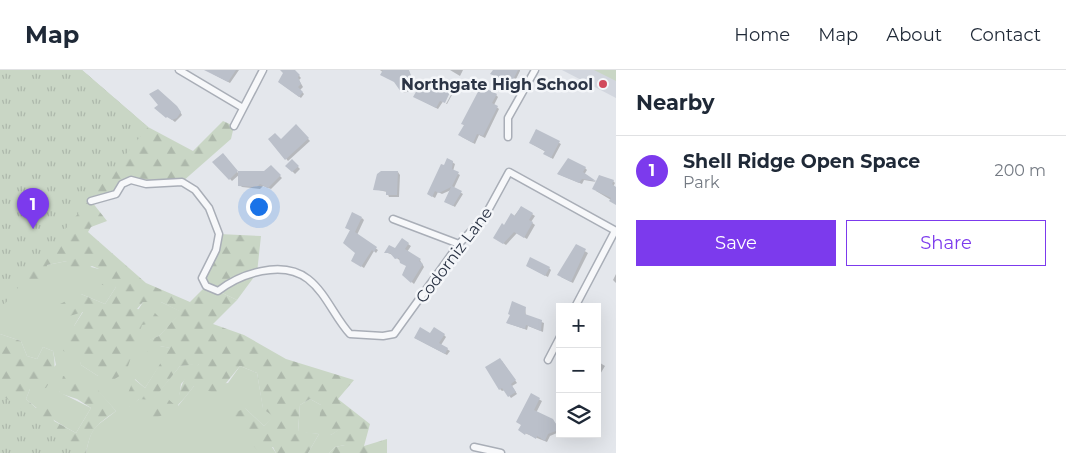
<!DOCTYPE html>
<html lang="en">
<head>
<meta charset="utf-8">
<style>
	body { margin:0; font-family:Montserrat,sans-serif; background:#f2f2f3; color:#1f2937 }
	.controls { position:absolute; right:15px; bottom:15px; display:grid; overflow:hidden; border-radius:0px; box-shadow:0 5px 20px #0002 }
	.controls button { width:45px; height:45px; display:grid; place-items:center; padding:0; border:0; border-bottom:1px solid #e0e1e3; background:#fff; color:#1f2937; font:25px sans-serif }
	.you { position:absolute; left:258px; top:136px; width:18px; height:18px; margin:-12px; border:4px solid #fff; border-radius:50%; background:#1a73e8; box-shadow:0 0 0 8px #1a73e833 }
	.badge { display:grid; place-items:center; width:32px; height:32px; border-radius:50%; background:#7c3aed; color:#fff; font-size:16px; font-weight:700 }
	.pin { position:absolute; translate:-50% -41px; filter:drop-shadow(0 1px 2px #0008) }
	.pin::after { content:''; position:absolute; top:26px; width:18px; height:15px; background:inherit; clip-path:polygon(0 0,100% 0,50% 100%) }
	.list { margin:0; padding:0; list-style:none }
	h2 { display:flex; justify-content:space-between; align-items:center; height:65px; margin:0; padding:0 20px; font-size:21px }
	h2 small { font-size:16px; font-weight:400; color:#747a83 }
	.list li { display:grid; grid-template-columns:32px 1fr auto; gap:15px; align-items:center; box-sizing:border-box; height:70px; padding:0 20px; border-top:1px solid #e0e1e3 }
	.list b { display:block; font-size:19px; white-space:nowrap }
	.list p { margin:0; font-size:16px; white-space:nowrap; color:#747a83 }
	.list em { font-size:16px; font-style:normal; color:#747a83 }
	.actions { display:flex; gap:10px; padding:15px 20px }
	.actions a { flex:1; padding:11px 0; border:1px solid #7c3aed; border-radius:0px; text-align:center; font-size:18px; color:#7c3aed }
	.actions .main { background:#7c3aed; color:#fff }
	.icon { flex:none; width:28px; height:28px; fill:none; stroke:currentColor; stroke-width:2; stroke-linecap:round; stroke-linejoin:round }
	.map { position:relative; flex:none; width:616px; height:383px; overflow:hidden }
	header { display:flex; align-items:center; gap:30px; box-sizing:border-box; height:70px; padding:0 25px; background:#fff; border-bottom:1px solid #e0e1e3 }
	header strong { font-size:24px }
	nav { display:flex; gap:28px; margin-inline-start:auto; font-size:18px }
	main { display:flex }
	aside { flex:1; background:#fff }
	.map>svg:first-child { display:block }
</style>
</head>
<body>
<header>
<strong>Map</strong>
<nav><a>Home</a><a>Map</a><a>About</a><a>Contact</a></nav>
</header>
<main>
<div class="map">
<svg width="616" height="383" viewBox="0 0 616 383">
	<defs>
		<pattern id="forest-firs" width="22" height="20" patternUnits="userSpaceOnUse" patternTransform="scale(1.25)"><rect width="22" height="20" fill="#c9d6c5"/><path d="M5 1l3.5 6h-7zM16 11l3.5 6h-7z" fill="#adb8ab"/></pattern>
		<pattern id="park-tufts" width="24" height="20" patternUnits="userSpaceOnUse" patternTransform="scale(1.25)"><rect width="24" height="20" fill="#c9d6c5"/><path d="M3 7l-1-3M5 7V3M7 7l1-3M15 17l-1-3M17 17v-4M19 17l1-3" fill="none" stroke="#adb8ab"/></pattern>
	</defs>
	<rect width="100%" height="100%" fill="#e4e7ec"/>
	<path fill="#d2d6de" d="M562,0h54v28z"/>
	<path fill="#c9d6c5" d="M594,0h22v11z
		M67,191l32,8 17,18 -11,17 -24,-10 2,17 -9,15 7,39 17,11 45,-74h18l21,10 -23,24 -9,4 10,6 11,2 -26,40 -10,-9 -6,28 10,-8h14l27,-33 20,-3 -19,21 -3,22 16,-20 34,-3 12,-17 17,7 6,35 11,8 -10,10 -19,-18 31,45h-190c6,-29 9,-25 30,-42l-19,-21h-15v-12l-23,14 32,16 -15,25c-18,-10 -35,-20 -50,-34l4,-10 26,-24 -3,-14 -10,-4 -6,12 -10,-3 -6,-15 -21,-7v-68l47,-1z
		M257,203l-20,27 -19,-9z
		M310,329l11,6 10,30 14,-10v20l-10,2 -6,6h-21l11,-19 -21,-2 2,-27z"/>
	<path fill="url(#forest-firs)" d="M0,0h82l66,57 45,24 30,-30 11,5 -3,13 -49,43 -17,1 -35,-3 -14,14 -24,8 15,19 -16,6 -3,5 58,51 44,19 16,-16 -4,-8 14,-28 3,-16 42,2 -4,37 -39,18 19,9 -24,24 31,11 42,24 68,21 -16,19 32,25 -6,22 23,-7v14h-58l6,-6 10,-2v-19l-14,9 -12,-12 2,-18 -11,-6 -10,6 -2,26 21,3 -11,19h-32l-3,-6 -15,4 -14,-16 -14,-20 15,-7 19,18 9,-10 -10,-7 -6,-36 -17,-7 -23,28 -23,-8c-17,22 -24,30 -53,35l-1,-8 27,-15 10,9c3,-19 5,-31 22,-43l-19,2 -27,34 -14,-1 -9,9 -5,-8 9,-21 11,9 25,-40 -10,-2 -13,6 2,-12 10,-4 22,-24 -20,-10h-18l-6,7 16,2 10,10 -21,4 -16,47 -21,13 -7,-9 -17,-11 -3,-10 -15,-4 11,-25 9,-14 -17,5 -6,-13 21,-10 24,10 11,-17 -20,-3 3,-15 -7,-3 -19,10 -8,-5 2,-10 -20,4 -2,14 -23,4z
		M0,264l21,7 6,15 10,3 6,-12 10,4c3,16 2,23 -7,37l-16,1 -4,10 10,9 15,-1 3,14 22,12 15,-25 -14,-9 -18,-6 4,-17 19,2v12l15,-1 19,22c-21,15 -25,17 -30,42h-48l-38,-39z"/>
	<path fill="url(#park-tufts)" d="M0,0h82l66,57 -148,183z
		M0,324l82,59h-82z"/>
	<path fill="#0003" d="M212,0h27l-9,13 -17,-9z
		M285,0h9l7,8 -2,2 4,7 -3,3 4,4 -3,4 -22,-16 4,-4z
		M380,0l29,1 7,18 -12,4 -8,-10z
		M450,0h13l-3,6z
		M494,0h26v1l-5,10 -4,-2 -1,3 -16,-6 -2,-2z
		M450,21l-12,18 -21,-11 18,-6z
		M452,23h1l-6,11h-1z
		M496,25l2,2 -4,8 5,4 -14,29 -6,-3 -4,9 -13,-7 -2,-2 5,-9 -2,-2z
		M156,38l23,2 3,5 -7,7z
		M296,56l14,15 -22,20 -18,-22 11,2z
		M536,60l25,14 -8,15 -8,-5 1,-2 -14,-8z
		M225,86l13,17 27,-1 6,-5 11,11 -11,11 -8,-3 -3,3 -18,-2 -2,-2v-11l-8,7 -18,-19z
		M292,91l8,8 -5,5 -8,-8z
		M452,92l3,2 -2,7 7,4 -6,13 9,6 -8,13 -10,-6 6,-11 -9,4 -4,-2 -3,6 -7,-4 16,-27z
		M585,98l2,2 -3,5 12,7 -12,-2 -2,4 -24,-10z
		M398,102l2,3 -1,22h-10l-2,-5 -12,-3z
		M613,111l2,2 -2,4 3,16 -20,-12z
		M521,137l14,9 -4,6 4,3 -8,14 -10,-6 -11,12 -9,-6z
		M362,148l2,2 -7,15 21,15 -2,3 -2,-2 -10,17 -9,-6 2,-9 -6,-22 -4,-3z
		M402,170l9,6 -4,6 13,8 4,7 -10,17 -11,-10 4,-8 -14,-11 -8,-3 10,-2z
		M576,176l12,7 -15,30 -12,-6z
		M529,197l20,1 2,2 -3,7z
		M616,204v9l-3,-3z
		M525,238l1,8 18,7 -1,9 -15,-6 -1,4 -20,-7z
		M430,265h14l2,2 -5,8 9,6 -3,4 -32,-17z
		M597,280l4,3 -4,6z
		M502,291l15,22 -5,3 5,8 -6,4 -6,-8 -3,1 -2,-2 -13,-21z
		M597,291l8,5 -6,10 -2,-1z
		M531,325l11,6 -6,12 19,10 3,5 -1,5 -7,3 -3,6 -25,-10z"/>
	<path fill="#bbc0ca" d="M204,0h32l-8,12z
		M280,0h15l5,5 -2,2 3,7 -3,3 5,5 -4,5 -21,-15 5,-9z
		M383,0h26l6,17 -14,5 -7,-10 -14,-7z
		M493,0h25l-5,10 -4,-2 -2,3 -17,-7z
		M421,13l14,7 3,-6 13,6 -6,13 -5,-2 -4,7 -23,-11z
		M481,16l16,8 -5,9 6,3 -15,30 -6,-2 -4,9 -15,-8 6,-10 -3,-1z
		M158,19l19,17 4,6 -4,6 -5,2 -5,-3 -1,1 -12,-10 4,-3 -9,-11z
		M296,54l13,14 -24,22 -17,-21 7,-6 6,6z
		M536,59l24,12 -9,17 -8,-4 2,-3 -16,-8z
		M223,83l15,18h26l7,-6 10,10 -13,13 -8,-4 -3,3 -19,-1v-15l-9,9 -17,-18z
		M447,88l6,3 -1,8 7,3 -7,14 10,5 -9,15 -9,-4 7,-15 -12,6 -4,-2 -3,6 -5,-3 14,-30 3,1z
		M568,88l18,9 -3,5 13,9 3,-6 15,5 -2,4 4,3v18l-7,-4 2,-3 -19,-9 4,-8 -14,-2 -3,4 -22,-9z
		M292,89l7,7 -7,6 -7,-6z
		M381,101h17l-1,24h-11v-4l-13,-1 4,-16z
		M521,136l12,7 -4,7 4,2 -9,16 -10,-6 -11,12 -10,-6 9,-15 2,2 7,-12 4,3z
		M352,142l10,5 -7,15 22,15 -3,5 -2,-2 -11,17 -10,-6 4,-8 -12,-10 7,-13 -5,-2z
		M402,168l7,5 -4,6 16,10 -2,2 4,3 -12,19 -9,-8 4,-9 -6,-3 -1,-5 -4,1 -5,-6h-6l5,-8 6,3z
		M576,174l10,5 -15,33 -14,-7z
		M530,187l20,10 -5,9 -19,-10z
		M512,231l14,6 -1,7 17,6 -1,11 -15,-6 -1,4 -19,-6 4,-8 -2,-1z
		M420,257l10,6 4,-6 11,7 -6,9 9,5 -3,6 -31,-16z
		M500,288l16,22 -5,4 5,8 -8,5 -6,-9 -3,2 -14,-23z
		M531,323l9,5 -6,12 19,9 3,5v7l-8,3 -3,7 -8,-5 -1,3 -10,-6 -1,2 -7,-5 3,-5 -5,-3z"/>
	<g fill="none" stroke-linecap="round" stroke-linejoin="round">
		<defs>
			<path id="minor" d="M179,0l64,38
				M234,56l29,-56
				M508,67v-19l27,-48
				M91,131l25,-7 6,-10 9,-4 15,4 36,-2 13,8 14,18 10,26 -3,16 -14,28 4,8 12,5c22,-17 64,-32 90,-12 18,14 27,39 42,55l33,2 11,-2 65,-90 26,-28 24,-44 107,59
				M393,149l66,25
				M575,237l40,-76
				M548,290l12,-23
				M474,377l27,6"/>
		</defs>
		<use href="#minor" stroke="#a9aeb7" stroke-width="9"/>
		<use href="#minor" stroke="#f7f8fa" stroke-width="6"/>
	</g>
	<circle fill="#d1495b" stroke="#f4f6f9" stroke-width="2" cx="603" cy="14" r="5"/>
	<g text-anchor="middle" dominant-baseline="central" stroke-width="5" stroke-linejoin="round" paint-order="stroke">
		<g font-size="16" font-weight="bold" fill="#2b3445" stroke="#f4f6f9" text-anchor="end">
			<text x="593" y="14">Northgate High School</text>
		</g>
		<g font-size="16" fill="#2b3445" stroke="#f4f6f9">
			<text transform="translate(454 185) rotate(-53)">Codorniz Lane</text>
		</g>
	</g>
</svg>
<div class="controls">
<button>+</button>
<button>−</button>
<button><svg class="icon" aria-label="layers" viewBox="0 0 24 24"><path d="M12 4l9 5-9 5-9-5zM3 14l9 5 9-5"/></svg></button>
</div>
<div class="you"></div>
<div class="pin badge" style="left:33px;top:159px">1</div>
</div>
<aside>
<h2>Nearby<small></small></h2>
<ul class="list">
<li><span class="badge">1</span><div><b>Shell Ridge Open Space</b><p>Park</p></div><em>200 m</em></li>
</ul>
<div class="actions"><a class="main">Save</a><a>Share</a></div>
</aside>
</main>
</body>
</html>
